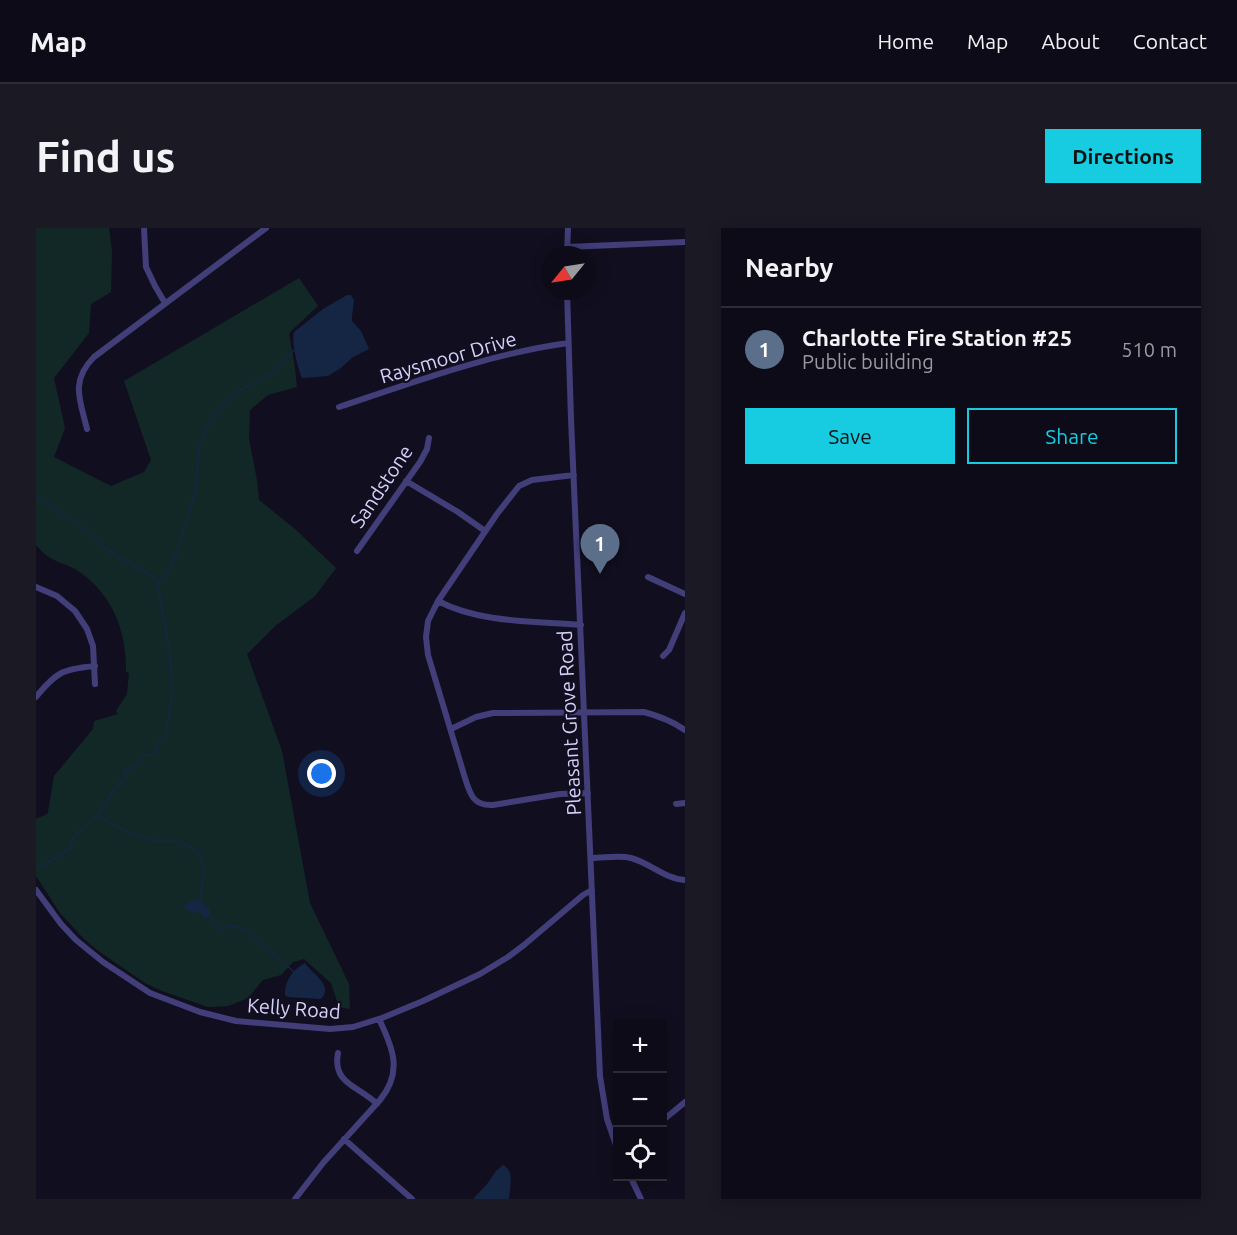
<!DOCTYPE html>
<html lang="en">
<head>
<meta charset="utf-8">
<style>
	body { margin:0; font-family:Ubuntu,sans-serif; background:#1b1924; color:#f1f3f6 }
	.controls { position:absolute; right:18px; bottom:18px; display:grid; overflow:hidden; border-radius:0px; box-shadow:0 3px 15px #0003 }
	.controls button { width:54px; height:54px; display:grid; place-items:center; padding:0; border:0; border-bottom:2px solid #2d2b36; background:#0d0b17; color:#f1f3f6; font:30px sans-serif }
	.compass { position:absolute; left:505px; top:18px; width:54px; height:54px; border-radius:50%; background:#0d0b17; box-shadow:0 3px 15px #0003; rotate:240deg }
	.you { position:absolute; left:286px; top:546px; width:21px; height:21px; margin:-15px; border:4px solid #fff; border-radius:50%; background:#1a73e8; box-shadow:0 0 0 9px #1a73e833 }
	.badge { display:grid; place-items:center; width:39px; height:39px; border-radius:50%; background:#17cce1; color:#fff; font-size:20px; font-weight:700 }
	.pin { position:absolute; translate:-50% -50px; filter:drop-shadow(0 2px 3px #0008) }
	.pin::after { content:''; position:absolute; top:32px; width:21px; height:18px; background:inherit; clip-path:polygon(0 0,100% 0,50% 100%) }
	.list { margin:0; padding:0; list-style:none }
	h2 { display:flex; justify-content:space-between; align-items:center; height:78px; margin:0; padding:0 24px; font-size:26px }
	h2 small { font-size:20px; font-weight:400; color:#9a9ba1 }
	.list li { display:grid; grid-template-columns:39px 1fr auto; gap:18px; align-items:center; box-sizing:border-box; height:84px; padding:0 24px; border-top:2px solid #2d2b36 }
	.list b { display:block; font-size:22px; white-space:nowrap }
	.list p { margin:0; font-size:20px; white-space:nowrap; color:#9a9ba1 }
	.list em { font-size:20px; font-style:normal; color:#9a9ba1 }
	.actions { display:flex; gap:12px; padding:18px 24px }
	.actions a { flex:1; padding:14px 0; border:2px solid #17cce1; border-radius:0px; text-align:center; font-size:21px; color:#17cce1 }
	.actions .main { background:#17cce1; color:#111 }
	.icon { flex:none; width:33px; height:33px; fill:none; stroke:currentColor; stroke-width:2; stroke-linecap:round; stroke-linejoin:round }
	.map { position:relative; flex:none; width:649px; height:971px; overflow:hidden; border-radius:0px }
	header { display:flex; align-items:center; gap:36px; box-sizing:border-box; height:84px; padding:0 30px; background:#0d0b17; border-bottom:2px solid #2d2b36 }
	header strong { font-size:28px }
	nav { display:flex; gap:33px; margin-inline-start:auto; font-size:21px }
	.intro { display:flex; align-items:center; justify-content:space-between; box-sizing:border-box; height:144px; padding:0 36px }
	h1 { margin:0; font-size:42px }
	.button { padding:15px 27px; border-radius:0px; background:#17cce1; color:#111; font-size:21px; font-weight:700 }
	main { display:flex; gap:36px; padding:0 36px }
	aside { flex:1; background:#0d0b17; border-radius:0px; box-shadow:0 3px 15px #0003 }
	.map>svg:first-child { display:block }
</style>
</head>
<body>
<header>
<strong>Map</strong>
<nav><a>Home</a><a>Map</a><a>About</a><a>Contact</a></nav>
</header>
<div class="intro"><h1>Find us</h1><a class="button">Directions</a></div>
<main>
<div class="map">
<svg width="649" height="971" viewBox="0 0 649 971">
	<rect width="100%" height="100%" fill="#110f1f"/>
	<path fill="#122827" d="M0,0h73l3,23 -1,41 -20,12 -2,29 -35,45 11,50 -11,29 57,29 33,-14 7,-12 -27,-79 175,-103 19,28 -29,27 6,35 2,19 -29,8 -18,15 -1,29 8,41 2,20 36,29 41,39 -21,28 -40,30 -28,28 35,97 28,152 39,81 1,25 -11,-2 -8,-24 -27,-24 -11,3 -12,13 -18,5 -15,18 -20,8 -20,1 -46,-16 -17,-8 -48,-33 -13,-11 -24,-26 -24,-37v-57l11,-5 1,-2 6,-36 39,-47 1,-8 24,-7 -2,-3 11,-17 2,-21 -3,-1c1,-41 -14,-80 -51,-103 -9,-5 -22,-8 -29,-14 -4,-3 -7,-7 -10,-10z"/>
	<path fill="#142644" d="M311,67h4l3,5 -2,16v5l9,10 8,18 -16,8 -12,11 -13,8 -26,2c-4,-9 -11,-37 -8,-46l29,-23z
		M164,672l10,10v5l-5,3 -7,-6 -5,1 -8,-5 -1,-3 7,-4z
		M269,735c8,12 29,22 16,36l-33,-2 -3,-2c-1,-13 8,-26 20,-32z
		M467,937c12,6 7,22 6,34h-36l14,-15 9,-13z"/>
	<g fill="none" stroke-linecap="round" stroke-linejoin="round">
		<path stroke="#142644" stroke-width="1.5" d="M0,267l44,31 24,22 53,31 13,76 2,39 -7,43 -7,6 -2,8 -5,4h-9l-3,9 -15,7 2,6 -2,4 -6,3 -20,31 -25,22 -2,11 -27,17 -8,2
			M123,354l9,-9 9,-21 19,-63 3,-43 12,-26 10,-12 18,-17 30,-16 14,-12 11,-13
			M63,588l26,15 18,7 17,3h13l11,3 13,7 4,6 3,16 -4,26
			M173,687l8,11 4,3 9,-3 11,2 10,5 8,10 13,9 22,20"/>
		<path stroke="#413e79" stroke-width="6" d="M108,0l2,39 9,19 10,17
			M531,19l118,-5
			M531,27l1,-27
			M531,63l4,128 29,657 7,43 11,32
			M303,179c75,-25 150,-53 229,-64
			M51,201c-7,-29 -17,-48 7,-72l172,-129
			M538,247l-42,5 -13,6 -22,28 -40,59 -19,28 -10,20 -2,16 2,18 37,123c5,16 8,28 28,27l67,-11 28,-1
			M370,253l52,31 27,19
			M321,323l63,-89 7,-13 2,-11
			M612,349l37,17
			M0,359l21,9 18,15 12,18 6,17 2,38
			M402,373c41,22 97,20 143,24
			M627,428l6,-6 16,-37
			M0,469c20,-25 27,-28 59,-31
			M415,501l25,-12 17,-4 151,-1c15,4 28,9 41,18
			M640,576l9,-1
			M555,630c13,0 28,-3 40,0 19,5 34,21 54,22
			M0,662l25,34 15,16 27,22 47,31 50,19 36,9 94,8 23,-2 29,-9 41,-17 57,-27 28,-17 16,-12 59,-50 9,-5
			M302,825c-6,31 21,33 39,51
			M626,893l23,-19
			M308,911l68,60
			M594,948l11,23
			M259,971l28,-36 57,-63c23,-28 13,-52 -1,-81"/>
	</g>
	<g text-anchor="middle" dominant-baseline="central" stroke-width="4.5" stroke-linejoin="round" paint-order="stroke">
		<g font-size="20" fill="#d6d1fa" stroke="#110f1f">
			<text transform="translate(412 129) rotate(-16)">Raysmoor Drive</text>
			<text transform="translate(345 258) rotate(-56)">Sandstone</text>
			<text transform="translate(533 495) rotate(-93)">Pleasant Grove Road</text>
			<text transform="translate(258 780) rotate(4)">Kelly Road</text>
		</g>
	</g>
</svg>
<div class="controls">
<button>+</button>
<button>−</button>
<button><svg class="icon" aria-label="locate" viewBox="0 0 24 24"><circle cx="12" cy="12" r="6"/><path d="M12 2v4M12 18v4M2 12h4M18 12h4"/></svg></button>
</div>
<svg class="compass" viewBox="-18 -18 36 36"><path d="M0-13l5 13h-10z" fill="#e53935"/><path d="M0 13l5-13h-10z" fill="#9a9ba1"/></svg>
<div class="you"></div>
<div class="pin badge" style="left:564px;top:346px;background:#5c6f8a">1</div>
</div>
<aside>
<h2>Nearby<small></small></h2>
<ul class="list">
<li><span class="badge" style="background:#5c6f8a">1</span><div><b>Charlotte Fire Station #25</b><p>Public building</p></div><em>510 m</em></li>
</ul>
<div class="actions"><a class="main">Save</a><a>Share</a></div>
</aside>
</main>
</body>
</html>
